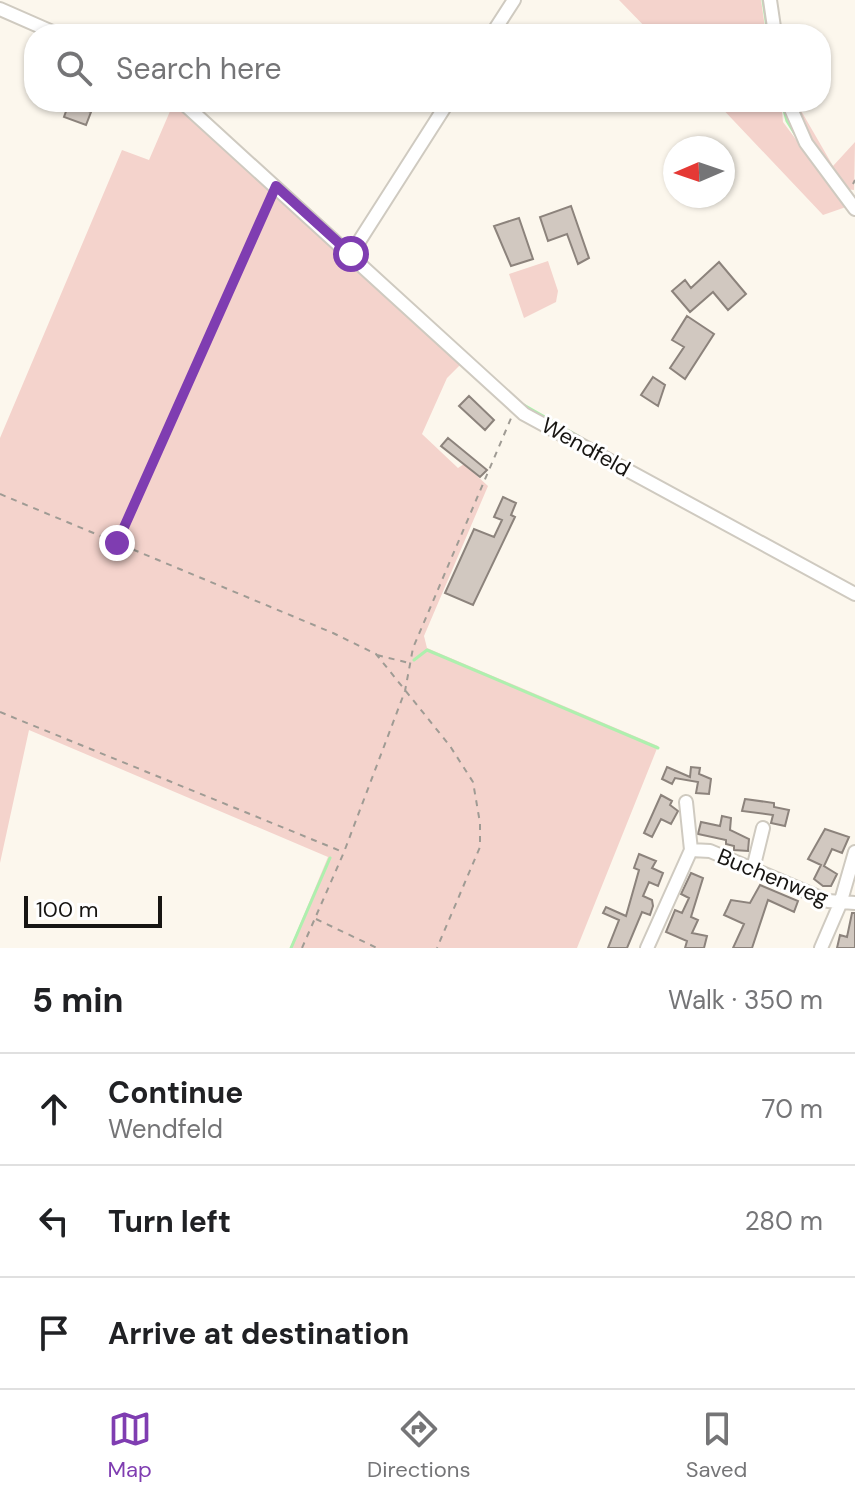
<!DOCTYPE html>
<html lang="en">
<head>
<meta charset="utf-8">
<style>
	body { margin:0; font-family:"DM Sans",sans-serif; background:#f2f2f2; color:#202124 }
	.compass { position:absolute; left:663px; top:136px; width:72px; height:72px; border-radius:50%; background:#fff; box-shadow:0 2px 6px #0004; rotate:268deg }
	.scale { position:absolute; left:24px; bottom:20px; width:138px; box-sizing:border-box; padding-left:8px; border:4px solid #171512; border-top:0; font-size:22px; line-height:28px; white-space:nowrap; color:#171512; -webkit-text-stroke:6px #fff; paint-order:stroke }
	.stop { position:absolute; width:24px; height:24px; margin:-18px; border:6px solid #7f3db1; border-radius:50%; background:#fff }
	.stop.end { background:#7f3db1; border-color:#fff; box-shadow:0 2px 8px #0008 }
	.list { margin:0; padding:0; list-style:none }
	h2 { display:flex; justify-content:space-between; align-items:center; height:104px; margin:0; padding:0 32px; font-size:34px }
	h2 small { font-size:26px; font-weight:400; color:#757577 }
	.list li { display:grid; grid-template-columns:52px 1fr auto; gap:24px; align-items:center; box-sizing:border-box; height:112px; padding:0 32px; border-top:2px solid #e0e0e0 }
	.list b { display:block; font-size:30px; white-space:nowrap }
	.list p { margin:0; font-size:26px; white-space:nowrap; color:#757577 }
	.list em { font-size:26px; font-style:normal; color:#757577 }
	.icon { flex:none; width:44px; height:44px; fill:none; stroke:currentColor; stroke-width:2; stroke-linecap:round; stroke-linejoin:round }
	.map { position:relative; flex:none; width:855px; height:948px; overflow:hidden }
	.search { position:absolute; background:#fff; box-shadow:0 2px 6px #0004; left:24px; right:24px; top:24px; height:88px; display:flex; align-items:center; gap:20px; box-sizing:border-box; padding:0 28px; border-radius:32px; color:#757577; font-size:30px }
	.sheet { height:440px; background:#fff }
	nav { display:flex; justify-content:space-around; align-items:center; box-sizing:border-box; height:112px; border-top:2px solid #e0e0e0; background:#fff; font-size:22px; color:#757577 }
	nav a { display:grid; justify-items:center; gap:4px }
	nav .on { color:#7f3db1 }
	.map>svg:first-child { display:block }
</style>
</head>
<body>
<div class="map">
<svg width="855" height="948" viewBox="0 0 855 948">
	<rect width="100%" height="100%" fill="#fcf7ed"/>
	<path fill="#f4d3cc" d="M619,0h142l5,34h-114z
		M174,102l287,262 -14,14 -25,56 36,34 6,-4 24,22 -64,150 3,12 231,98 -81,202h-287l38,-91 -299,-127 -29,133v-425l122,-288 27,10z
		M716,102h65l2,20 63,85 -23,8z
		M792,102h4l37,64 22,-24 -1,48 -9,-1 -37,-50z
		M548,261l10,30 -2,11 -32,16 -15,-44z"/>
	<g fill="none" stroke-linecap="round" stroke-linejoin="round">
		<path stroke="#aef0ae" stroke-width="3" d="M763,0l5,34
			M58,28l14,6
			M191,102l36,33
			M783,106l4,15 13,21
			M522,404l56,32
			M414,660l13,-10 231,98
			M291,948l39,-90"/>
	</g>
	<path fill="#d1c8c0" stroke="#8c837c" stroke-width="2" d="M69,103l22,9 -5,13 -22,-8z
		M571,206l18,52 -11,6 -11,-30 -19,7 -8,-24z
		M519,218l14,41 -22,7 -17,-40z
		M719,262l27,32 -18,16 -15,-18 -23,20 -18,-21 13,-11 6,8z
		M687,316l27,18 -29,45 -15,-11 14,-21 -12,-7z
		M653,377l12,8 -7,21 -17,-11z
		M469,396l25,24 -9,10 -26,-24z
		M448,438l39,32 -7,7 -39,-31z
		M503,497l13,6 -5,12 4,2 -42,88 -28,-12 29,-64 20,8 8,-17 -8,-3z
		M667,767l23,10 1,-10 9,1 -1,6 12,5 -2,15 -13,-1 2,-11 -23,-4 -3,6 -10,-5z
		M661,795l11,6 -2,4 8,6 -7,13 -10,-5 -9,18 -8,-4z
		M745,799l29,4v4l15,3 -4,16 -14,-3 2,-8 -31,-4z
		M722,816l9,2 -1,12 19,9 -1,12 -14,-1v-4l-8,-2v-4l-28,-6 3,-12 19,4z
		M825,829l24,8 -7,16 -10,-4 -8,17 13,8 -6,12h-8l-9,-7 7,-14 -13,-6z
		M639,854l17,7 -4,7 11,5 -5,13 -9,-4 -6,14 9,4 1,6 -3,9 -8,-3 -15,36h-19l11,-28 -16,-7 3,-6 20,9 13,-46 -5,-2z
		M691,873l12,5 -12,39 7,3 -6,13 15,3 -3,12h-19l2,-7 -21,-9 9,-22 7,3 7,-15 -8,-4z
		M760,885l38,16 -4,11 -26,-12 -16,48h-19l11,-24 -20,-9 3,-6 4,-9 19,3z
		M852,913h3v35h-18l3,-13 7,2z"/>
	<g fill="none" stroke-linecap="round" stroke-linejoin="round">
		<defs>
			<path id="minor" d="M770,0l5,34
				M0,9l57,25
				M492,34l22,-34
				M182,102l342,312 331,180
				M788,102l18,41 49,66
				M351,254l97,-152
				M686,802l5,48
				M691,850l19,1 118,50 27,2
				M753,869l10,-41
				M647,948l44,-98
				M821,948l19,-44 15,-52"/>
		</defs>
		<use href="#minor" stroke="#cfcac0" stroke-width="16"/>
		<path stroke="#9f9b94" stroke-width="2" stroke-dasharray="6 6" stroke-linecap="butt" d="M853,184l2,-4
			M0,494l333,139 43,21 74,92 23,36 7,41v24l-43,101
			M118,542l154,-345
			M377,655l32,8
			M0,712l343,140
			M316,919l61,29
			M302,948l42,-96 61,-161 8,-43 99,-232"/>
		<use href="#minor" stroke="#fff" stroke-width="12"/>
	</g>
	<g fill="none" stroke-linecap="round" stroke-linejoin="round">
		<path stroke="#7f3db1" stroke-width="10" d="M117,543l159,-357 75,68"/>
	</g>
	<g text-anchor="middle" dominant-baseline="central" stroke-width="6" stroke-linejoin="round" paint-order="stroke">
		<g font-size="22" fill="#171512" stroke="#fff">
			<text transform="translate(586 447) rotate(29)">Wendfeld</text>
			<text transform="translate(773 877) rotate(22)">Buchenweg</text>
		</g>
	</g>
</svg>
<svg class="compass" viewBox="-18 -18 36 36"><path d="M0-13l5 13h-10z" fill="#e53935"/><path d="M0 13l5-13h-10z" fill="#757577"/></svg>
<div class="scale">100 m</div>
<div class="stop" style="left:351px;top:254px"></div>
<div class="stop end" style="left:117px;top:543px"></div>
<div class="search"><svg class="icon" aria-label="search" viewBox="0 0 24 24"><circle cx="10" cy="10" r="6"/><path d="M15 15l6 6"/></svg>Search here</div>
</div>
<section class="sheet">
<h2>5 min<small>Walk · 350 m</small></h2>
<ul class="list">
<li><svg class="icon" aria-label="ahead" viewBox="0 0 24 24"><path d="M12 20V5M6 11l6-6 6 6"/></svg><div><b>Continue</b><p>Wendfeld</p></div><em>70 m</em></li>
<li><svg class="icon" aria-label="left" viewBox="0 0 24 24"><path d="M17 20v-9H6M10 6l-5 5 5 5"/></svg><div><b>Turn left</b></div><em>280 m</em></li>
<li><svg class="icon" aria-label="arrive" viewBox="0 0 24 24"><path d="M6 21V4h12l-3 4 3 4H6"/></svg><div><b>Arrive at destination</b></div></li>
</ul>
</section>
<nav>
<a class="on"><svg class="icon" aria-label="map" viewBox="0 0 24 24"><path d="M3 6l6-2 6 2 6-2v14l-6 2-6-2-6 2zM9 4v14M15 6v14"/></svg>Map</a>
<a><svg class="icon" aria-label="directions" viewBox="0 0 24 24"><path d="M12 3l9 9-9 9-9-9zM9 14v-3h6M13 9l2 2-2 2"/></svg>Directions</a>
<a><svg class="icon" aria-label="saved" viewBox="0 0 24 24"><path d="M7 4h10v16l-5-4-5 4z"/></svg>Saved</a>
</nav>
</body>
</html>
